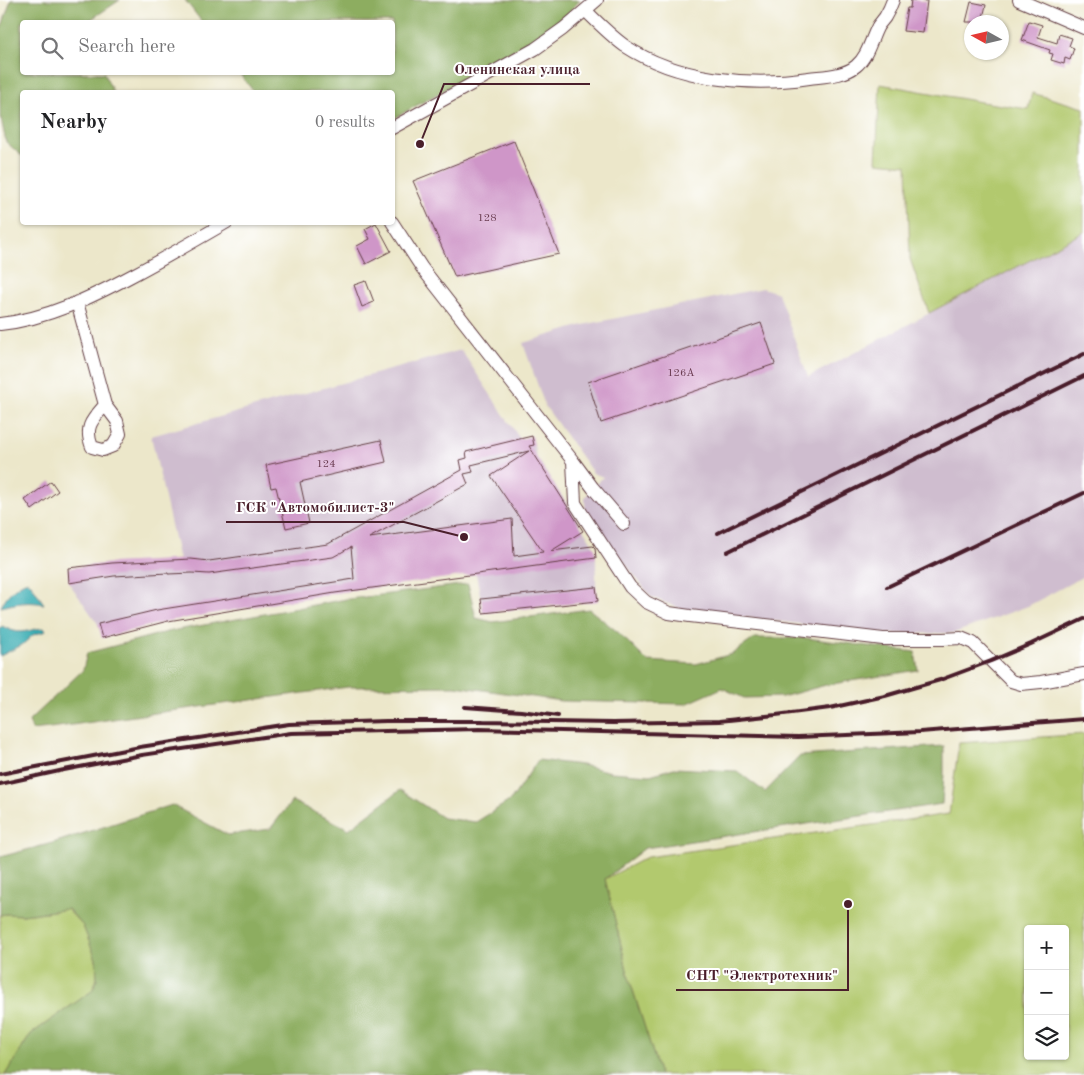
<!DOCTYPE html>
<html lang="en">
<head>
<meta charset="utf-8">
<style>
	body { margin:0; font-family:"Old Standard TT",serif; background:#f2f2f2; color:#202124 }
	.controls { position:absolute; right:15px; bottom:15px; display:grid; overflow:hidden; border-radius:5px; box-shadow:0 1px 4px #0004 }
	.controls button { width:45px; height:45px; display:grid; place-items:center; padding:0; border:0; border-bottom:1px solid #e0e0e0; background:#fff; color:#202124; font:25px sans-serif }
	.compass { position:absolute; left:964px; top:15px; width:45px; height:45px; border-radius:50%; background:#fff; box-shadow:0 1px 4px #0004; rotate:278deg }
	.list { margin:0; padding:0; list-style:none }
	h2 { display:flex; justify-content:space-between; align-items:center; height:65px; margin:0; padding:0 20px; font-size:21px }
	h2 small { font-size:16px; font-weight:400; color:#757577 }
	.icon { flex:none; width:28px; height:28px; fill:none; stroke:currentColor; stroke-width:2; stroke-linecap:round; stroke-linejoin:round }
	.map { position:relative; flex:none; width:1084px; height:1075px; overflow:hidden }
	.search { position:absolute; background:#fff; box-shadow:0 1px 4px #0004; left:20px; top:20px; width:375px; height:55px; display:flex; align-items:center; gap:12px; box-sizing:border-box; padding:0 18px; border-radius:5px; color:#757577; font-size:19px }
	.panel { position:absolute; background:#fff; box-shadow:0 1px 4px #0004; left:20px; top:90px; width:375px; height:135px; border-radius:5px }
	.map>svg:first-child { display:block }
</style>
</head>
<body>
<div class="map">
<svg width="1084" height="1075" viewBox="0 0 1084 1075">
	<rect width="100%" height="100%" fill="#fff"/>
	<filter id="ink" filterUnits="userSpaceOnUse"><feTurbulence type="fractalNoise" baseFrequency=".02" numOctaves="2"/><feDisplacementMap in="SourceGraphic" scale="10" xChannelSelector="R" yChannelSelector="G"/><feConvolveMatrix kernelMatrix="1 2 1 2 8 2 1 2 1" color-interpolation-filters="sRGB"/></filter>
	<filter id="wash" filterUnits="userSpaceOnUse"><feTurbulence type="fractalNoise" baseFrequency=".0096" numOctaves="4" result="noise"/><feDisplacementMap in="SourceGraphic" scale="20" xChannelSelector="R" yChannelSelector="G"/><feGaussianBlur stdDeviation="1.12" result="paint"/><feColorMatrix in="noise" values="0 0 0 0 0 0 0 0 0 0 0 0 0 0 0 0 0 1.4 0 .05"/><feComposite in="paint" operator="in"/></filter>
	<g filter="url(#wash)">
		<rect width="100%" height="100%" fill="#ece7ca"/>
		<path fill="#cfbdcf" d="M1084,232v344l-56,30 -74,27 -70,1 -200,-24 -33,-13 -66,-86v-14l18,-20 -10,-4 -48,-67 -22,-63 60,-18 180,-37 15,5 30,84z
			M461,350l59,89 12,-3 4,20 58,90 2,12v29l2,14 -115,12 -2,-14 -5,-25 -141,19 -167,28 -66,17 -4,-14 -29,-41 -1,-15 44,-5 67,-3 -28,-124z"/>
		<path fill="#b2c96e" stroke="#7e744c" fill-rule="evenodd" d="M880,84l101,18 47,7 4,-16 52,15v124l-155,81 -19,-54 -3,-94 -31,-3z
			M1084,734v341h-424l-31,-97 -24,-99 42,-22 302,-43 10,-71zM1028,929h37v127h-37z
			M67,909l16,17 13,33 1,20 -5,12 -61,43 -26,41h-5v-160l6,-1 17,1z"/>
		<path fill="#8dad61" stroke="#6c6646" d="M11,0h109l-33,22h-65v50l82,1 9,19h-91v64l-16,-14 -6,-28v-82z
			M185,0h395l-17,19 -33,22 -137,78 -1,-27h-138l-15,-19 153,-1v-50h-190z
			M468,584l8,34 17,4 96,-13 30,24 28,28 49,3 36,-10 23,-16h51l109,14 3,18 -92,15 -44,12 -38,1 -22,-10 -36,16 -125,-3 -106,-15 -107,1 -200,27 -90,13 -26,3 -3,-9 54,-51 4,-17 84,-22 170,-31z
			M944,746v28l-2,30 -297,44 -40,31 24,99 31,97h-655l26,-41 61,-43 5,-12 -1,-20 -13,-33 -15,-17 -45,6 -17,-1 -6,1v-58l56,-15 116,-37 56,30 42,-6 22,-28 57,28 51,-39 43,28 33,4 35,-22 27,-40 44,5 29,7 39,3 24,-7 63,3 28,21 35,-36z"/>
		<path fill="#3badb3" stroke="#42666f" d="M27,581l4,3 13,20c-16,-3 -27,-1 -43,3 5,-12 14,-21 26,-26z
			M2,626c4,2 8,4 12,5 10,3 20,-3 30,-3l2,3 -13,4 -11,10 -22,11v-28z"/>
		<g id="blocks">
			<path fill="#cf96c8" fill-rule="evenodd" d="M911,0l16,1 -4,32 -20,-2 4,-23h3z
				M971,2l15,3 -4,17h-16z
				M1029,21l13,4 -4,12 19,6 2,-9 13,4 -3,8 5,2 -4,12 -5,-2 -1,6 -13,-4 2,-6 -4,-1 1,-3 -28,-10z
				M514,141l45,113 -104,23 -42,-96z
				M376,223l15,28 -25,13 -9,-18 13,-7 -5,-10z
				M366,281l8,21 -12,5 -8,-22z
				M761,323l14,41 -174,59 -13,-41z
				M532,436l2,9 -5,1 54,85 -32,20 42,-5 2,2 1,10 -261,35 -167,28 -66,17 -4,-14 59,-14 197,-31 -3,-32 -18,10 -124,17 -17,-1 -24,1v-1l-54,3 -45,7 -1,-15 44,-5 79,-4 18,2 119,-17 134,-74 -2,-10 7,-2 -1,-6zM529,451l-38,25 52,76 -29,4 -2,-37 -143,19 99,-54 -4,-10 9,-2 -2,-7z
				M381,440l5,22 -86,20 9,41 -23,5 -10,-41 -5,1 -5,-23z
				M51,481l7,10 -26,19 -7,-10z
				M596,587l2,14 -115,12 -2,-14z"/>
		</g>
	</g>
	<g filter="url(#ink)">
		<use href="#blocks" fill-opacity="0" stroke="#623d43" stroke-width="1"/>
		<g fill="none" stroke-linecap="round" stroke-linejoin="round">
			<defs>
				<path id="minor" d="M1019,0l65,28
					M586,11c12,12 25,25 39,35 52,34 124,41 184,32 15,-2 35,-2 47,-12 12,-10 15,-27 22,-40 2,-3 5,-6 7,-9 3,-5 6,-11 8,-17
					M392,128l143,-79 28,-20 34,-29
					M392,222l30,46 151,193 2,42 55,84 16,15 23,11 21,3 193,23h60l18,-1 12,5 38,38 10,3 20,-2 43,-8
					M77,302l28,103 12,16 3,13 -7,12 -10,4 -11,-3c-8,-20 0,-27 13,-42
					M0,324c47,-5 92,-27 133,-49 32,-17 63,-35 94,-53
					M573,461l20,27 31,36"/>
			</defs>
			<use href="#minor" stroke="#623d43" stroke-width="14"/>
			<use href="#minor" stroke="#fff" stroke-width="12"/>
			<path stroke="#4a1f2b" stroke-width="4" d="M718,533l366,-179
				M727,552l357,-176
				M887,587l197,-94
				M465,707l56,4 37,5
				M477,721l136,2 106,-2 57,-6 54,-7 55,-12 55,-16 51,-19 40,-17 53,-25
				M0,774l140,-27 149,-23 97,-3h97
				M0,784l64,-14 78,-15 149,-22 189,-4 318,8 122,-5 164,-13"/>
		</g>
	</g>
	<g text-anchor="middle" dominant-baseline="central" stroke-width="4" stroke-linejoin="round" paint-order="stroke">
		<g font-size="11" fill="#6b3d52">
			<text x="487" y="218">128</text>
			<text x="681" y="373">126А</text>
			<text x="326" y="464">124</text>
		</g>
	</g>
	<path fill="none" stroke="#4a1f2b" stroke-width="2" d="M420 144L444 84H590M464 537L404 522H226M848 904L848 990H676"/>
	<g fill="#4a1f2b" stroke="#fff" stroke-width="2">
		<circle cx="420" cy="144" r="5"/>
		<circle cx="464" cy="537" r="5"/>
		<circle cx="848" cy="904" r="5"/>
	</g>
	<g font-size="15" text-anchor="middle" font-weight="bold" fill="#4a1f2b" stroke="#fff" stroke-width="4" stroke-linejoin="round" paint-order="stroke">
		<text x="517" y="74">Оленинская улица</text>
		<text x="315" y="512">ГСК "Автомобилист-3"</text>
		<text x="762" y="980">СНТ "Электротехник"</text>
	</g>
</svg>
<div class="controls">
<button>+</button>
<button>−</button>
<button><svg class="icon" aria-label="layers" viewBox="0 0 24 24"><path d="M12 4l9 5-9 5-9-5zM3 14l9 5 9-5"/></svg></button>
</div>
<svg class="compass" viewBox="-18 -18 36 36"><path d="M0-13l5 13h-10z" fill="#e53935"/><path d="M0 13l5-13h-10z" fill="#757577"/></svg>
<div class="search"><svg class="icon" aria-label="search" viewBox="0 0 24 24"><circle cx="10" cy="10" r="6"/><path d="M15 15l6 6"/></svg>Search here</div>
<section class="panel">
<h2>Nearby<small>0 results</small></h2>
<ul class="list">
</ul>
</section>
</div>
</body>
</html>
